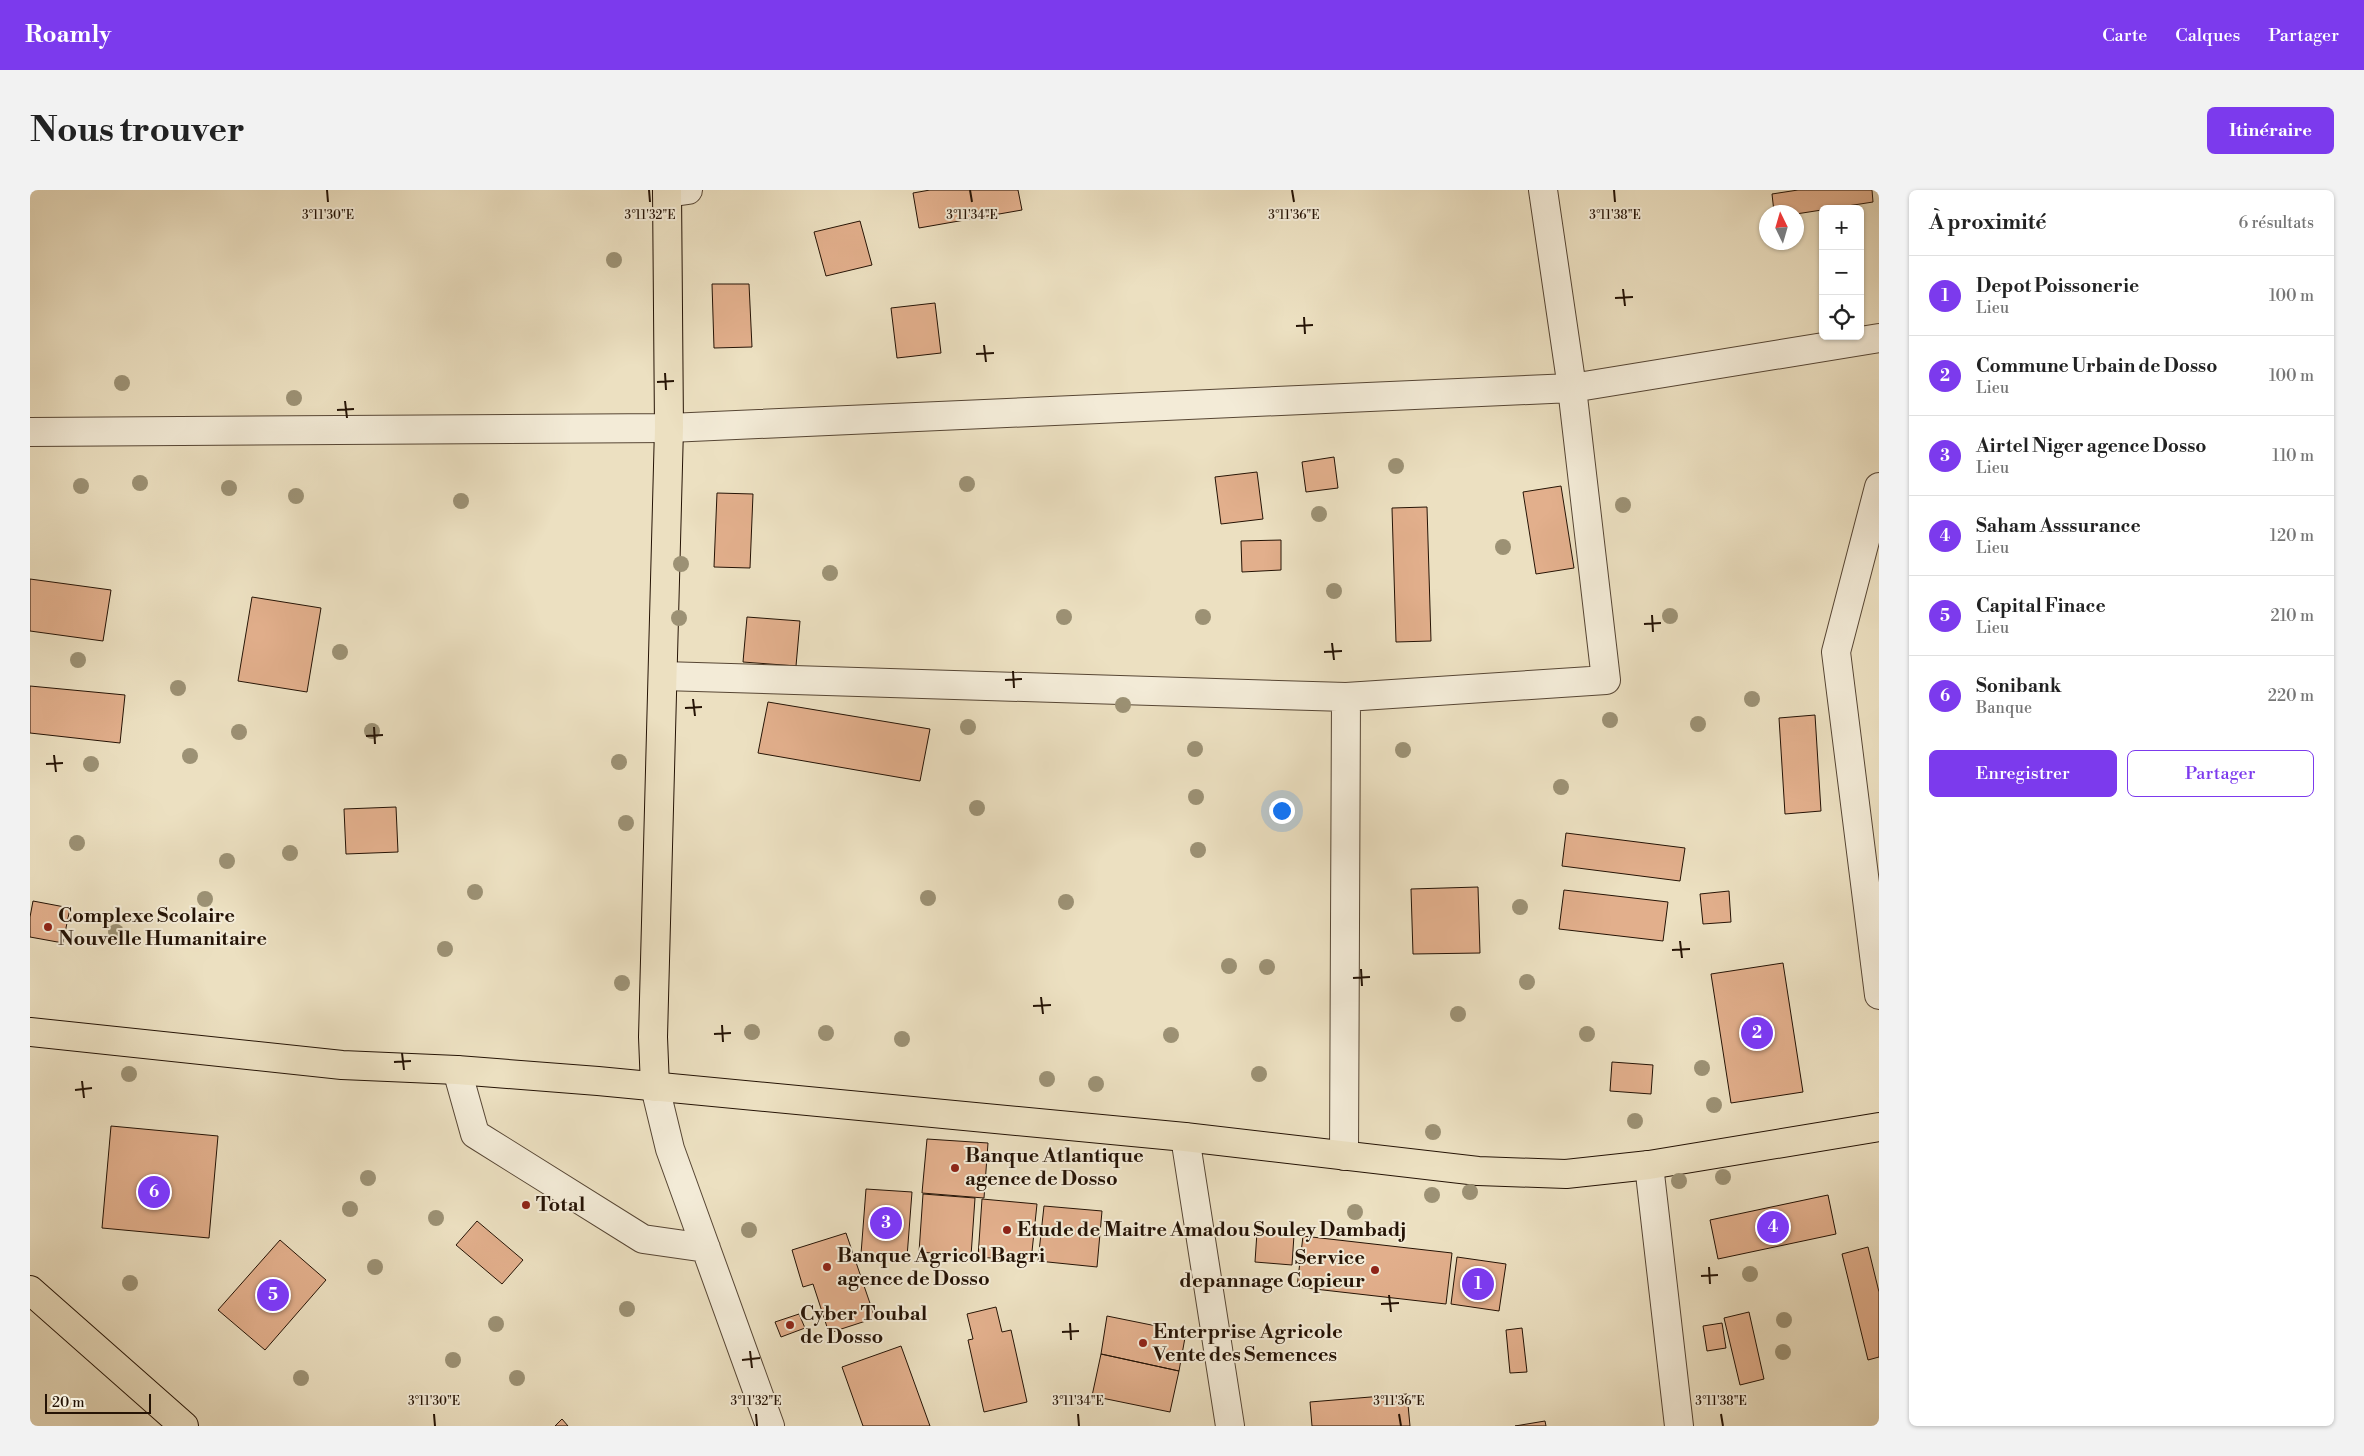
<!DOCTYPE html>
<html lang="fr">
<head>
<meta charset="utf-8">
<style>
	body { margin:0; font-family:"Libre Bodoni",serif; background:#f2f2f2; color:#222 }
	.controls { position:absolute; right:15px; top:15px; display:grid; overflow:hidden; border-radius:8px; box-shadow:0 1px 4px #0004 }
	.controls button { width:45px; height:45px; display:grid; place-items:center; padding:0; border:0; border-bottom:1px solid #e0e0e0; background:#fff; color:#222; font:25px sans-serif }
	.compass { position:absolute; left:1729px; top:15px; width:45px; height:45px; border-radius:50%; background:#fff; box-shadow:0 1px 4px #0004; rotate:355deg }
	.scale { position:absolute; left:15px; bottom:12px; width:106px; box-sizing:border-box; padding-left:5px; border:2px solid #251305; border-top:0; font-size:14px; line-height:18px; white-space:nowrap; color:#251305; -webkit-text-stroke:4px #f3ebd7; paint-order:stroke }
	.you { position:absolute; left:1251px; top:620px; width:18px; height:18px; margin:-12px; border:4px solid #fff; border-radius:50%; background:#1a73e8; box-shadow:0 0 0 8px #1a73e833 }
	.badge { display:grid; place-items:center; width:32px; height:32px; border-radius:50%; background:#7c3aed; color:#fff; font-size:16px; font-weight:700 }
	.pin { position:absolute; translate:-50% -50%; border:2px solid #fff; box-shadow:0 1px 5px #0006 }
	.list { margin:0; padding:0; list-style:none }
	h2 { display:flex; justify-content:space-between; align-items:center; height:65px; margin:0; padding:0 20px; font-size:21px }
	h2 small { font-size:16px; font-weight:400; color:#767676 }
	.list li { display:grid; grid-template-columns:32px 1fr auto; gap:15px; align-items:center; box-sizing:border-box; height:80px; padding:0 20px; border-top:1px solid #e0e0e0 }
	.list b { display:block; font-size:19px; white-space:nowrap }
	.list p { margin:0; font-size:16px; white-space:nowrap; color:#767676 }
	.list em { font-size:16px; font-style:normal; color:#767676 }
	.actions { display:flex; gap:10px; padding:15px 20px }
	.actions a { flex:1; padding:11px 0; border:1px solid #7c3aed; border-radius:8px; text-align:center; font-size:18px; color:#7c3aed }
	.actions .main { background:#7c3aed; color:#fff }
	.icon { flex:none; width:28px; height:28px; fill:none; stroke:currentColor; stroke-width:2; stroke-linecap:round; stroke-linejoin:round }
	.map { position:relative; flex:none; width:1849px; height:1236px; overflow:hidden; border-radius:8px }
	header { display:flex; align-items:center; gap:30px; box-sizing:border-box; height:70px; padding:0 25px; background:#7c3aed; color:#fff }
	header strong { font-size:24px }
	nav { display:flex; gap:28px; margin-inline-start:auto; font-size:18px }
	.intro { display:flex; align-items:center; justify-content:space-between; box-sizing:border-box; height:120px; padding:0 30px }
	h1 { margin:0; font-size:35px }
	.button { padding:12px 22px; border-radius:8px; background:#7c3aed; color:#fff; font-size:18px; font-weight:700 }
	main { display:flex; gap:30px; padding:0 30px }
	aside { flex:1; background:#fff; border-radius:8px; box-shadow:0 1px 4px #0004 }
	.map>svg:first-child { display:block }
</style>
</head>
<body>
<header>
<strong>Roamly</strong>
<nav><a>Carte</a><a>Calques</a><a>Partager</a></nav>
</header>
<div class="intro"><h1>Nous trouver</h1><a class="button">Itinéraire</a></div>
<main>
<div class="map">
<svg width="1849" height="1236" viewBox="0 0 1849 1236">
	<rect width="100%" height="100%" fill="#ece0c1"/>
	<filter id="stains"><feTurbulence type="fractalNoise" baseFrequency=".004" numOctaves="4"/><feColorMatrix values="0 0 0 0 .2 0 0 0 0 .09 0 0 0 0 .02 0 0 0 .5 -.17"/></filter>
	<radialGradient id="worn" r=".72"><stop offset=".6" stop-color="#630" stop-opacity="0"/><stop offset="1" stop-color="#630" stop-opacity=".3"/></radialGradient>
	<path fill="#e2af8c" stroke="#251305" d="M900,0h88l4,20 -103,18 -6,-35z
		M1768,0h74l1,12 -77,12 -22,-2 -2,-18z
		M830,31l12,44 -46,11 -12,-44z
		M682,94h37l3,63 -38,1z
		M905,113l6,50 -44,5 -6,-50z
		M1304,267l4,31 -32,4 -4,-30z
		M1227,282l6,47 -42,5 -6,-47z
		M1531,296l13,82 -38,6 -13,-82z
		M687,303l36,1 -3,74 -36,-1z
		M1397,317l4,134 -35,1 -4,-134z
		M1251,350v30l-39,2 -1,-31z
		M0,389l81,11 -8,51 -73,-10z
		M222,407l69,11 -14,84 -69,-11z
		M717,427l53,4 -4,45 -53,-4z
		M0,496l95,9 -5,48 -90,-10z
		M738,512l162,27 -10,52 -162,-28z
		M1785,525l6,96 -36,3 -6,-96z
		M366,617l2,45 -52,2 -2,-45z
		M1536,643l119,15 -5,33 -118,-15z
		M1448,697l2,66 -67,1 -2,-65z
		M1534,700l104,12 -5,39 -104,-12z
		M1699,701l2,31 -28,2 -3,-30z
		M3,711l37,7 -7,35 -33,-6v-20z
		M1753,773l20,129 -72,11 -20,-129z
		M1582,872l41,3 -2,29 -41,-3z
		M81,936l107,10 -9,102 -107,-10z
		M897,949l61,4 -4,55 -62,-5z
		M836,999l46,3 -5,65 -46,-3z
		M893,1004l52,4 -4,58 -52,-4z
		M1798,1005l8,39 -118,25 -8,-39z
		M952,1009l55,5 -6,57 -53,-4z
		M1014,1016l58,5 -5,56 -59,-6z
		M447,1031l46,39 -21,24 -46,-39z
		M1227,1042l37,3 -2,30 -37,-3z
		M816,1043l29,85 -46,15 -16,-49 -10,3 -11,-37z
		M1273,1046l149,17 -6,51 -149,-17z
		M250,1050l46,40 -61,70 -47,-40z
		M1838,1057l11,45v65l-11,3 -26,-106z
		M1427,1067l49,7 -7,47 -48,-7z
		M966,1117l6,25 9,-2 16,72 -43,10 -16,-72 5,-1 -6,-25z
		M1719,1122l15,67 -24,6 -16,-67z
		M769,1124l6,14 -24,9 -6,-15z
		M1077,1126l79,16 -7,39 -78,-17z
		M1692,1133l4,25 -19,3 -4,-25z
		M1492,1138l5,44 -17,1 -4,-43z
		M871,1156l29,80h-67l-21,-59z
		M1071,1164l78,17 -9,41 -78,-16z
		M1377,1204l3,32h-98l-2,-24z
		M532,1229l6,7h-13z
		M1515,1231l1,5h-31z"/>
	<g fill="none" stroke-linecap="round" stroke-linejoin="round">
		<defs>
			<path id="minor" d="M637,3l21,-3
				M0,242l639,-4 903,-40 307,-50
				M1849,297l-43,165 43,343
				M633,486l683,21 260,-17 -34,-292 -29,-198
				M427,880l18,64 168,105 63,9
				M625,897l15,62 100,277
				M1155,947l45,289
				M1314,966l2,-459
				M1619,975l30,261"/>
			<path id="major" d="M625,897l-2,-50 16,-609 -2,-238
				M0,1100l154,136"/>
			<path id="highway" d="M0,842l312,33 115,5 141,11 587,56 293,34 88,3 83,-9 230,-38"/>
		</defs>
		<use href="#minor" stroke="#574634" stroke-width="30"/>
		<use href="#major" stroke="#251305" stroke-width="30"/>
		<use href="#highway" stroke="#251305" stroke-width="30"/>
		<use href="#minor" stroke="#f3ebd7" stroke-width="28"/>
		<use href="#major" stroke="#ece0c1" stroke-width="28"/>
		<use href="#highway" stroke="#ece0c1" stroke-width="28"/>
	</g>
	<g fill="#9c9174">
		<circle cx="584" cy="70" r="8"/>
		<circle cx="92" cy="193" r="8"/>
		<circle cx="264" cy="208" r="8"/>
		<circle cx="1366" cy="276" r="8"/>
		<circle cx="110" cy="293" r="8"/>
		<circle cx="937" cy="294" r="8"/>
		<circle cx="51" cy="296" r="8"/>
		<circle cx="199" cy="298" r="8"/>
		<circle cx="266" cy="306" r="8"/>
		<circle cx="431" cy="311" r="8"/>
		<circle cx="1593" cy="315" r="8"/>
		<circle cx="1289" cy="324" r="8"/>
		<circle cx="1473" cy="357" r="8"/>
		<circle cx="651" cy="374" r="8"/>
		<circle cx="800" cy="383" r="8"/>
		<circle cx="1304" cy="401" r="8"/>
		<circle cx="1640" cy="426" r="8"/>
		<circle cx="1034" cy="427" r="8"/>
		<circle cx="1173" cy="427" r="8"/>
		<circle cx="649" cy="428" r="8"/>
		<circle cx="310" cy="462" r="8"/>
		<circle cx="48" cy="470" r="8"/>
		<circle cx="148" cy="498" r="8"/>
		<circle cx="1722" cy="509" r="8"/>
		<circle cx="1093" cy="515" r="8"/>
		<circle cx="1580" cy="530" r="8"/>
		<circle cx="1668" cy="534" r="8"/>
		<circle cx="938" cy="537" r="8"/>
		<circle cx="342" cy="541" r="8"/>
		<circle cx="209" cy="542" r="8"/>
		<circle cx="1165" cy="559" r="8"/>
		<circle cx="1373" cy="560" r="8"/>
		<circle cx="160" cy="566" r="8"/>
		<circle cx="589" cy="572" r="8"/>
		<circle cx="61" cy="574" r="8"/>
		<circle cx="1531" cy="597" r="8"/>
		<circle cx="1166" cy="607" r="8"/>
		<circle cx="947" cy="618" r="8"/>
		<circle cx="596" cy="633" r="8"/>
		<circle cx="47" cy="653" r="8"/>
		<circle cx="1168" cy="660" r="8"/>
		<circle cx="260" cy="663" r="8"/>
		<circle cx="197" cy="671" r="8"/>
		<circle cx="445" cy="702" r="8"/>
		<circle cx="898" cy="708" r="8"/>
		<circle cx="175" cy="709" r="8"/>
		<circle cx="1036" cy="712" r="8"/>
		<circle cx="1490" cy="717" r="8"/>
		<circle cx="86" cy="742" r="8"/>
		<circle cx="415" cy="759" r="8"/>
		<circle cx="1199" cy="776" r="8"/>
		<circle cx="1237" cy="777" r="8"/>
		<circle cx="1497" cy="792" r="8"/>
		<circle cx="592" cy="793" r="8"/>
		<circle cx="1428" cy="824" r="8"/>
		<circle cx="722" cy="842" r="8"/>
		<circle cx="796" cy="843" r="8"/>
		<circle cx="1557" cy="844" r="8"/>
		<circle cx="1141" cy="845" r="8"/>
		<circle cx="872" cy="849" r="8"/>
		<circle cx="1672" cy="878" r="8"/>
		<circle cx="99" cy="884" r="8"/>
		<circle cx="1229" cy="884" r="8"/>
		<circle cx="1017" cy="889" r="8"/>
		<circle cx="1066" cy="894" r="8"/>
		<circle cx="1684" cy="915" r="8"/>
		<circle cx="1605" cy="931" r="8"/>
		<circle cx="1403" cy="942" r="8"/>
		<circle cx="1693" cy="987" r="8"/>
		<circle cx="338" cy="988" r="8"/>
		<circle cx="1649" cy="991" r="8"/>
		<circle cx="1440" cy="1002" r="8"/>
		<circle cx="1402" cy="1005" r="8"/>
		<circle cx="320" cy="1019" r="8"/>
		<circle cx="1325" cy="1022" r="8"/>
		<circle cx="406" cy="1028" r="8"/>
		<circle cx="719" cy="1040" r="8"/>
		<circle cx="345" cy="1077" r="8"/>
		<circle cx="1720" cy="1084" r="8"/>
		<circle cx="100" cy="1093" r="8"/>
		<circle cx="597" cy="1119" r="8"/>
		<circle cx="1754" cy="1130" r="8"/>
		<circle cx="466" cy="1134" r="8"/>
		<circle cx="1753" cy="1162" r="8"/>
		<circle cx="423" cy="1170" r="8"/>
		<circle cx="271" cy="1188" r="8"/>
		<circle cx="487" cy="1188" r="8"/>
	</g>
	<path fill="none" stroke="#251305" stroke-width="2" d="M297,0l1,12M619,0l1,12M940,0l2,12M1262,0l2,12M1584,0l1,12M1593,99l2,17M1585,108l18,-1M1274,127l1,17M1266,136l17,-1M954,155l2,17M946,164l18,-1M635,183l1,17M627,192l17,-1M315,211l2,17M307,220l17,-1M1622,425l1,17M1614,434l17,-1M1302,453l2,17M1294,462l18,-1M983,481l1,17M975,490l17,-1M663,509l2,17M655,518l17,-1M344,537l1,17M336,546l17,-1M24,565l2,17M16,574l17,-1M1650,751l2,17M1642,760l18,-1M1331,779l1,17M1323,788l17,-1M1011,807l2,17M1003,816l18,-1M692,835l1,17M684,844l17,-1M372,863l2,17M364,872l17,-1M52,891l2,17M45,900l17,-2M1679,1077l1,17M1671,1086l17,-1M1359,1105l2,17M1351,1114l18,-1M1040,1133l1,17M1032,1142l17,-1M720,1161l2,17M712,1170l18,-2M404,1224l1,12M726,1224l1,12M1048,1224l1,12M1369,1224l2,12M1691,1224l2,12"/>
	<g fill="#8f2418" stroke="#f3ebd7" stroke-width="2">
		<circle cx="18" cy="737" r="5"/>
		<circle cx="925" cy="978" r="5"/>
		<circle cx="496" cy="1015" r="5"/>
		<circle cx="977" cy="1040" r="5"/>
		<circle cx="797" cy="1077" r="5"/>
		<circle cx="1345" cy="1080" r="5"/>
		<circle cx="760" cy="1135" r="5"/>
		<circle cx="1113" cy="1153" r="5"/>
	</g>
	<g text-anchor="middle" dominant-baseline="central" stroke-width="4" stroke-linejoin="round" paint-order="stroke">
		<g font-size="20" font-weight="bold" fill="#251305" stroke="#f3ebd7" text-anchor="start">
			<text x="28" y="726">Complexe Scolaire<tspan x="28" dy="23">Nouvelle Humanitaire</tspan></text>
			<text x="935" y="966">Banque Atlantique<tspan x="935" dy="23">agence de Dosso</tspan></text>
			<text x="506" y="1015">Total</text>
			<text x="987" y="1040">Etude de Maitre Amadou Souley Dambadj</text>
			<text x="807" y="1066">Banque Agricol Bagri<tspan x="807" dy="23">agence de Dosso</tspan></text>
			<text x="1335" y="1068" text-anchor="end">Service<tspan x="1335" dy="23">depannage Copieur</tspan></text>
			<text x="770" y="1124">Cyber Toubal<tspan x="770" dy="23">de Dosso</tspan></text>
			<text x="1123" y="1142">Enterprise Agricole<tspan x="1123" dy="23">Vente des Semences</tspan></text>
		</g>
	</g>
	<g font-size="12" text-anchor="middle" fill="#251305" stroke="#f3ebd7" stroke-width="4" stroke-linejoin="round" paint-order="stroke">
		<text x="298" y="29">3°11'30"E</text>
		<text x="620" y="29">3°11'32"E</text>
		<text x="942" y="29">3°11'34"E</text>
		<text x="1264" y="29">3°11'36"E</text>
		<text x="1585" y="29">3°11'38"E</text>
		<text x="404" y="1215">3°11'30"E</text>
		<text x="726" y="1215">3°11'32"E</text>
		<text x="1048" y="1215">3°11'34"E</text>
		<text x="1369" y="1215">3°11'36"E</text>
		<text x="1691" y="1215">3°11'38"E</text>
	</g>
	<rect width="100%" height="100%" filter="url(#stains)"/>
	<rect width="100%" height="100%" fill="url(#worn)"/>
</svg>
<div class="controls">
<button>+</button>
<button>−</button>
<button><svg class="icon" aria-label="locate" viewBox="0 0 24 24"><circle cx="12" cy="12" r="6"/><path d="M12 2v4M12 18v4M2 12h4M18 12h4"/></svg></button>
</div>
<svg class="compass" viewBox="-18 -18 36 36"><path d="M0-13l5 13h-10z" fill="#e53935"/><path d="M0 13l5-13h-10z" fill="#767676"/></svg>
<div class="scale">20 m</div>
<div class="you"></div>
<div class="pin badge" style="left:1448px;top:1094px">1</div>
<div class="pin badge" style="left:1727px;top:843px">2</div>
<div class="pin badge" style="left:856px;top:1033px">3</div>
<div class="pin badge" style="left:1743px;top:1037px">4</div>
<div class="pin badge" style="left:243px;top:1105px">5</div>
<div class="pin badge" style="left:124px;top:1002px">6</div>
</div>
<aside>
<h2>À proximité<small>6 résultats</small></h2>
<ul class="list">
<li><span class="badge">1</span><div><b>Depot Poissonerie</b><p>Lieu</p></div><em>100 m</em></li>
<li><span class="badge">2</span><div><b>Commune Urbain de Dosso</b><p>Lieu</p></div><em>100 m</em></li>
<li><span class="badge">3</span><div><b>Airtel Niger agence Dosso</b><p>Lieu</p></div><em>110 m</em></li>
<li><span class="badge">4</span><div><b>Saham Asssurance</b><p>Lieu</p></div><em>120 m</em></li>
<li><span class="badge">5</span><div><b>Capital Finace</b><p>Lieu</p></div><em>210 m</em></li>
<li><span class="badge">6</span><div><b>Sonibank</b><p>Banque</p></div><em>220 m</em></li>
</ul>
<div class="actions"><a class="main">Enregistrer</a><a>Partager</a></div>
</aside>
</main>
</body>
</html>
